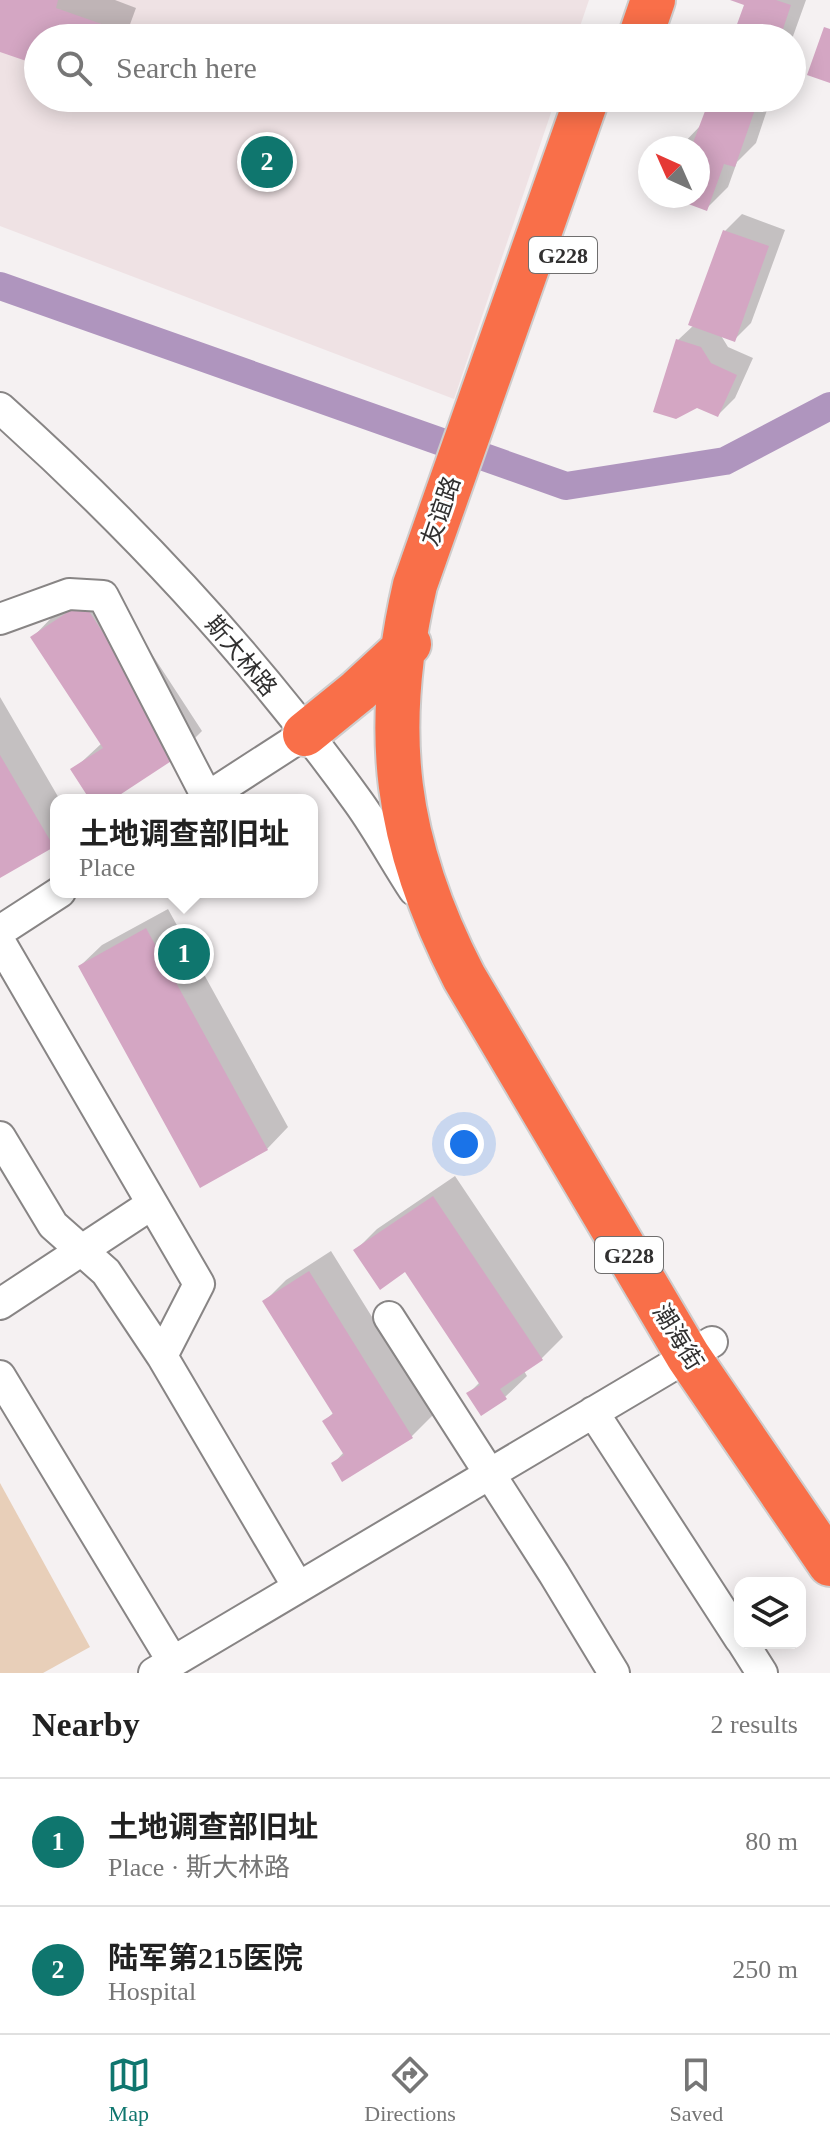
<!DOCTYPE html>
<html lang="en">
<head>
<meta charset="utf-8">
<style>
	body { margin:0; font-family:"Times New Roman","Noto Sans SC",serif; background:#f2f2f2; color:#222 }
	.controls { position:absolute; right:24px; bottom:24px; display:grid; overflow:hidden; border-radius:16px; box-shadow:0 4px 20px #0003 }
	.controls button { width:72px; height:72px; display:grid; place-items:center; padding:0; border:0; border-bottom:2px solid #e0e0e0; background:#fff; color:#222; font:40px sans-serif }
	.compass { position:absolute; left:638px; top:136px; width:72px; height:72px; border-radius:50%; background:#fff; box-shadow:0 4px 20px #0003; rotate:315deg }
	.you { position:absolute; left:464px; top:1144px; width:28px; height:28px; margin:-20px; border:6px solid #fff; border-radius:50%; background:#1a73e8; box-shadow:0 0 0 12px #1a73e833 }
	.badge { display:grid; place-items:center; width:52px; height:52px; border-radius:50%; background:#0f766e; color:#fff; font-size:26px; font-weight:700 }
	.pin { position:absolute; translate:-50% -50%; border:4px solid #fff; box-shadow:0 2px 8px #0006 }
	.popup { position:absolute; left:50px; top:794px; width:268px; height:104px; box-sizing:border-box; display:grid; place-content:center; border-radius:16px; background:#fff; filter:drop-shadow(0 2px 6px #0005); font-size:26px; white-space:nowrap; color:#767676 }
	.popup b { font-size:30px; color:#222 }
	.popup::after { content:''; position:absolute; left:50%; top:100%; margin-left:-16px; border:16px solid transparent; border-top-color:#fff }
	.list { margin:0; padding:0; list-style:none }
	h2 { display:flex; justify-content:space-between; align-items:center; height:104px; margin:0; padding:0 32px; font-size:34px }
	h2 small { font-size:26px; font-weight:400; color:#767676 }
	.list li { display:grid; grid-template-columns:52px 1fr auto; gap:24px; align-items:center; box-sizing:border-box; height:128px; padding:0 32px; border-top:2px solid #e0e0e0 }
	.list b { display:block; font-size:30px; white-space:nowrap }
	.list p { margin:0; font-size:26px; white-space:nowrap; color:#767676 }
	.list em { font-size:26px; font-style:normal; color:#767676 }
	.icon { flex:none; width:44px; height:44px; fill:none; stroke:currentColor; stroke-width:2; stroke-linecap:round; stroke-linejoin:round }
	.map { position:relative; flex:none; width:830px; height:1673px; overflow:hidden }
	.search { position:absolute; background:#fff; box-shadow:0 4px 20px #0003; left:24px; right:24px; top:24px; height:88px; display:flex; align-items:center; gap:20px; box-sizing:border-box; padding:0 28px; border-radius:44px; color:#767676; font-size:30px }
	.sheet { height:360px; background:#fff }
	nav { display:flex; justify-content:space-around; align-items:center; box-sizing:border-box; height:112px; border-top:2px solid #e0e0e0; background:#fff; font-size:22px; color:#767676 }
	nav a { display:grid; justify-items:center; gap:4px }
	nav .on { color:#0f766e }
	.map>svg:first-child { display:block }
</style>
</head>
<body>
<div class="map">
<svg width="830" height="1673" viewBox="0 0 830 1673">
	<rect width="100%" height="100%" fill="#f5f1f2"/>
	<path fill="#efe2e4" d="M0,0h589l-13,38h-538v60h518l-102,301 -454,-173z"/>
	<path fill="#e8cfb9" d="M0,1483l90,164 -47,26h-43z"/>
	<path fill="#0003" d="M0,0h115l21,8 -11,30h-87v25l-38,-13z
		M735,0h71l-14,39 -58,-1 12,-34z
		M712,98h59l-15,45 -19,19 -9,25 -22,22 -34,-13h26v-48h-19l23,-24z
		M742,214l43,16 -34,93 -17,17 -14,-6 8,13 25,11 -18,40 -17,17 -40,-75 16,-15 -3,-1 34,-93z
		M105,582l97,149 -21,21 -73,48h-15l-20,-30 29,-27 -69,-106 21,-22z
		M0,697l60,103h-4v42l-56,34z
		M168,909l120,218 -21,22 -187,-183 22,-21z
		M455,1176l108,161 -22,22 -17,12 3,5 -22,21 -36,-4 11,-11 -74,-112 -50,-20 21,-21z
		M331,1251l102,164 -21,21 -79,28 11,-12 -19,-31 9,-9 -69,-111 21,-21z"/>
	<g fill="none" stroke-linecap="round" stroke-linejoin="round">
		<path stroke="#af95be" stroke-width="28" d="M0,286l566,200 159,-25 105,-55"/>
	</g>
	<path fill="#d4a6c3" d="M0,0h58l-2,8 60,21 -3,9h-75v27l-38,-13z
		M730,0h46l15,5 -11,33h-48l12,-33z
		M824,27l6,2v54l-23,-8z
		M710,98h49l-24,69 -11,-3 -17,47 -40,-15h31v-48h-7z
		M723,230l46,16 -34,96 -47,-17z
		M676,339l25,8 10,16 26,12 -19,42 -21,-9 -21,11 -23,-7z
		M83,602l99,152 -70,46h-22l-20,-31 33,-21 -73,-111z
		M0,755l54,92 -54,31z
		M146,928l122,222 -68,38 -122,-222z
		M433,1196l110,164 -43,29 7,10 -26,17 -15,-23 14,-8 -75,-113 -25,18 -27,-40z
		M309,1271l104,167 -71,44 -11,-19 13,-8 -22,-34 11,-7 -71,-113z"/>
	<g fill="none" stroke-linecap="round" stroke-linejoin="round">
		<defs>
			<path id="minor" d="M0,408c132,118 255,250 359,395 20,28 36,58 55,87
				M0,619l69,-25 34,2 104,201
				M203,800l102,-66
				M0,931l60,-39
				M0,942l199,342 -37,72
				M0,1137l53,88 53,47 56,84 136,231
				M0,1304l152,-100
				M389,1317l165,257 60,99
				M0,1376l173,286
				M593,1412l147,227
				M743,1643l19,30
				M154,1673l558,-331"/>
			<path id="highway" d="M640,38l13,-38
				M587,98l-172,487c-34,147 -20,258 49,392l224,379 142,208
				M305,734l53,-43 51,-47"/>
		</defs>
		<use href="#minor" stroke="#888585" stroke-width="34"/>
		<use href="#highway" stroke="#cecdcd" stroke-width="48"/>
		<use href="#minor" stroke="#fff" stroke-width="30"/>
		<use href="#highway" stroke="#f96f49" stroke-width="44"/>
	</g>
	<g text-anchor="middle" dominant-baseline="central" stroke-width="6" stroke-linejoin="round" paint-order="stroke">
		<g fill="#fff" stroke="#6f6e6e" stroke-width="2">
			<rect x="529" y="237" width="68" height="36" rx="6"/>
			<rect x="595" y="1237" width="68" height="36" rx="6"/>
		</g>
		<g font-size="22" font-weight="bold" fill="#313030">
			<text x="563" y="255">G228</text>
			<text x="629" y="1255">G228</text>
		</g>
		<g font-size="24" fill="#313030" stroke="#fff">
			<text transform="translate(441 511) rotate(-71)">友谊路</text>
			<text transform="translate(241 656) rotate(50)">斯大林路</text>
			<text transform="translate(678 1337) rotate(58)">潮海街</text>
		</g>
	</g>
</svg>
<div class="controls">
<button><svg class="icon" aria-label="layers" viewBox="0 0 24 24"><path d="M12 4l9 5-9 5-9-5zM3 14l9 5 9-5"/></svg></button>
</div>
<svg class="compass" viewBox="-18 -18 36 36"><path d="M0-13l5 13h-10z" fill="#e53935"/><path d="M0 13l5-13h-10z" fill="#767676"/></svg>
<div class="you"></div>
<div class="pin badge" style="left:184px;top:954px">1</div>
<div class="popup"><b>土地调查部旧址</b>Place</div>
<div class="pin badge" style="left:267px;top:162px">2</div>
<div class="search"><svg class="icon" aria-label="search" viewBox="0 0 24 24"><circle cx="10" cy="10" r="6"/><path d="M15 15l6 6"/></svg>Search here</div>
</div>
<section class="sheet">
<h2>Nearby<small>2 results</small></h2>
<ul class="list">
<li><span class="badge">1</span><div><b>土地调查部旧址</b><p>Place · 斯大林路</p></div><em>80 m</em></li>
<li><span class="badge">2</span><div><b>陆军第215医院</b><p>Hospital</p></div><em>250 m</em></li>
</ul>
</section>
<nav>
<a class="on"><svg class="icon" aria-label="map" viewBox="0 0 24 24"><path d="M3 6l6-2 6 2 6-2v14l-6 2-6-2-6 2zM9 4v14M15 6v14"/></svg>Map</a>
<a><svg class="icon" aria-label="directions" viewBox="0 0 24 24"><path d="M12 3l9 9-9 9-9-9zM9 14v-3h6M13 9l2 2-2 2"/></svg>Directions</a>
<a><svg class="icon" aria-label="saved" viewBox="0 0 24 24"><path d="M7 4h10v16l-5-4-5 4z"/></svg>Saved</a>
</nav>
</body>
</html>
